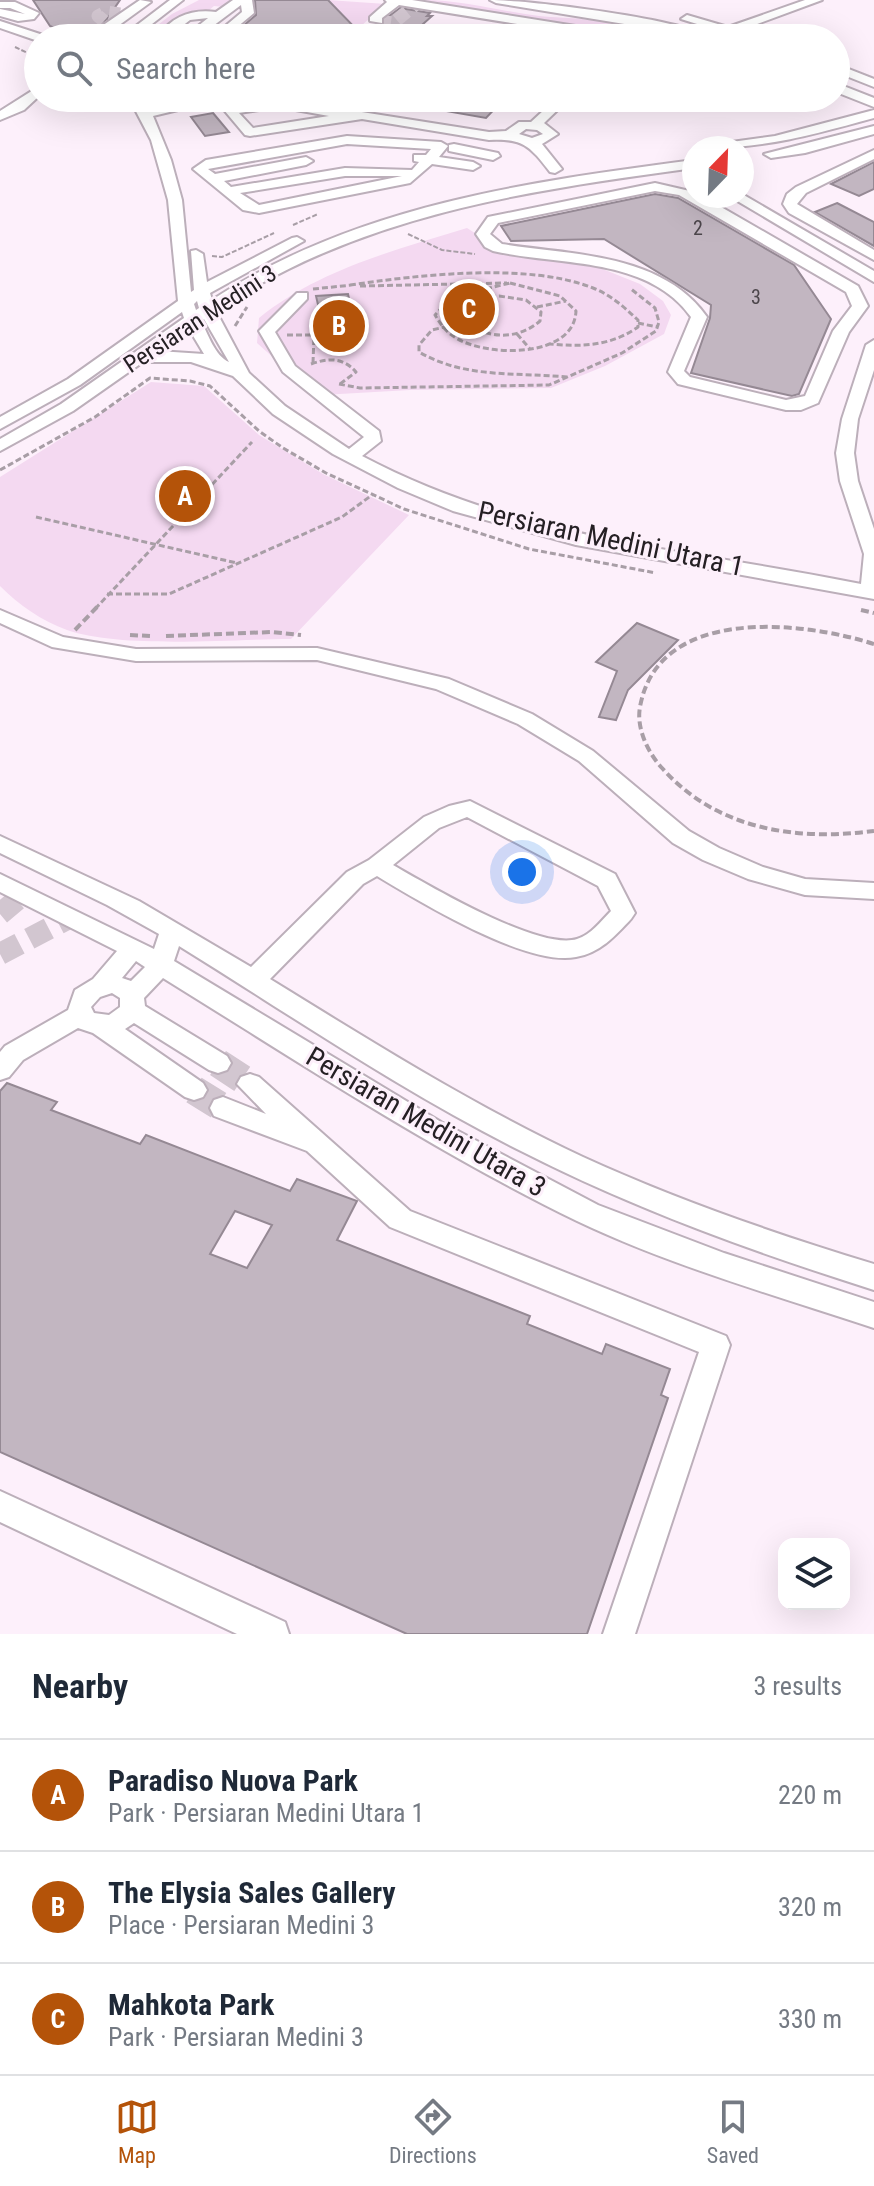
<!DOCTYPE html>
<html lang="en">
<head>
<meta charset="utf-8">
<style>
	body { margin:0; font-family:"Roboto Condensed",sans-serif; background:#f2f2f3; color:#1f2937 }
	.controls { position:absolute; right:24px; bottom:24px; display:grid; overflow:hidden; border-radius:16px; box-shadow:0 8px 32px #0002 }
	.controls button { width:72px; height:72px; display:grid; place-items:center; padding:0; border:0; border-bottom:2px solid #e0e1e3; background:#fff; color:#1f2937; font:40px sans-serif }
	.compass { position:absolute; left:682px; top:136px; width:72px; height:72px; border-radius:50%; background:#fff; box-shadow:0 8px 32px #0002; rotate:23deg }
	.you { position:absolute; left:522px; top:872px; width:28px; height:28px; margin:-20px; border:6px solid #fff; border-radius:50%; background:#1a73e8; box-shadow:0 0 0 12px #1a73e833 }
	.badge { display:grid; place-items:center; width:52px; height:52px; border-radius:50%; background:#b45309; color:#fff; font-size:26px; font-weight:700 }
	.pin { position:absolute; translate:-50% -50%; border:4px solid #fff; box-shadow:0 2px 8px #0006 }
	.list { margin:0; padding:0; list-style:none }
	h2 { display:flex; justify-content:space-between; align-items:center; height:104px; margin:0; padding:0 32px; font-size:34px }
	h2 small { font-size:26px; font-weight:400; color:#747a83 }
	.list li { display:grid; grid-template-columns:52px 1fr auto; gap:24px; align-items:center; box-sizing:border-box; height:112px; padding:0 32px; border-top:2px solid #e0e1e3 }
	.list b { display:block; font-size:30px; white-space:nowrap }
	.list p { margin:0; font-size:26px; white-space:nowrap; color:#747a83 }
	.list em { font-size:26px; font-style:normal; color:#747a83 }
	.icon { flex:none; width:44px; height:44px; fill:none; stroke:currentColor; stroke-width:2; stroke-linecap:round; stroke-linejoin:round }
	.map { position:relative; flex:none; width:874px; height:1634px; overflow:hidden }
	.search { position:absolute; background:#fff; box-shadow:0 8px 32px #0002; left:24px; right:24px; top:24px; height:88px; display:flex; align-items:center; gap:20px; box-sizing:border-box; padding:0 28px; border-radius:44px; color:#747a83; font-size:30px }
	.sheet { height:440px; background:#fff }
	nav { display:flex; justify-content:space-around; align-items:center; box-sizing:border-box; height:112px; border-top:2px solid #e0e1e3; background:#fff; font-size:22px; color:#747a83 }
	nav a { display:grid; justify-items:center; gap:4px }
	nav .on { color:#b45309 }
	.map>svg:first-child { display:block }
</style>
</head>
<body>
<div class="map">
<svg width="874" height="1634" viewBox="0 0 874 1634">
	<rect width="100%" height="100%" fill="#fdf0fb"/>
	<path fill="#f4d9f1" d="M199,0h35l-10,7 -10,-1 -6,5 -25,3 -26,18 2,6h-18l31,-24z
		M328,0l58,4 -25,22 -40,-7 11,-15z
		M423,0c39,0 77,11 116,16 30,3 65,1 92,15l-2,7z
		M467,228l42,27 86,11 45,18 23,17 8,14 -7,19 -59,32 -54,22 -141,2 -88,5 -36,-26 -29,-26 2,-25c59,-48 136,-68 208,-90z
		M151,382l53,4 55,49 64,39 86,41 -118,124c-61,0 -168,10 -224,-9 -25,-9 -48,-25 -67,-44v-109z"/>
	<path fill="#c2b6c1" stroke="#958994" stroke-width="2" fill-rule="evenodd" d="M33,0h87l-13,19 -10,7 -1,6 -13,5 -14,-2 -19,-9z
		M255,0h73l33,34 12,-9h11l1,-6 15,-11 30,5 -3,3h5l-19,17 -12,-1 -7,6h-165l27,-23z
		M424,98h81l-19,20 -63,-11z
		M213,113l16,19 -24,4 -14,-19z
		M874,162v27l-15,7 -28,-12z
		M655,194l23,4 116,67 37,54 -32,75 -7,2 -101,-23 19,-55 1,-13 -107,-66 -93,2 -10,-15z
		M837,203l37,19v24l-59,-34z
		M348,294l10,48 -31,2 -11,-48z
		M637,623l41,17 -50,50 -12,30 -17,-3 18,-46 -21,-9z
		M7,1083l50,19 -6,8 89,34 6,-9 144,56 7,-12 60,22 -20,39 193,76 -3,8 75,30 4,-10 64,25 -9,26 7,3 -81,236h-180l-407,-182v-361zM235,1211l37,14 -25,43 -37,-14z"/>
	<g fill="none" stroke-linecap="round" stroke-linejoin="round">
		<path stroke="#d2c6d0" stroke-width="13" stroke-dasharray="13 7" stroke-linecap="butt" d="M104,21l-6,-5 8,-4 14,2
			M378,21l15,2 22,-18"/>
		<path stroke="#d2c6d0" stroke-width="22" stroke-dasharray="22 11" stroke-linecap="butt" d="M0,914l24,-20
			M0,954l73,-38"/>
		<path stroke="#d2c6d0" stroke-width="29" stroke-dasharray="29 14" stroke-linecap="butt" d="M218,1063l32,21
			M194,1090l29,18"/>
		<defs>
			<path id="minor" d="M140,0l11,2 -44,32h-8v-6z
				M170,0h13l-49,38h-14z
				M233,0h19l2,13 -30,25h-13l31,-26 -1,-7 -44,33h-14l25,-20 -18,2 -18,14 5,4h-15l-3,-3c14,-19 33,-26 57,-23z
				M385,0h27l214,34 6,4h-28l-205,-33 -17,13v5l-12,-2v-4l17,-15z
				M490,0c39,0 194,19 222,38h-20l-43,-10 -153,-25z
				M805,0h17l-81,30 20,8h-19l-61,-19 6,-4 41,12z
				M0,2h15l24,11 -5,6 -16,2 -18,-5v-7l25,5 -15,-6h-10z
				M0,21l43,14 2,3h-7v3l-38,-13z
				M403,34l5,1 2,3h-13z
				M836,64l38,15v8l-38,-15z
				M836,83l38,15v9l-38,-15z
				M38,87v10l-14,13 -24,10v-9z
				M129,98h13l7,11c16,-4 28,-11 44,-11l-15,12 -25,6 18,44 11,40 9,92 3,-2 -3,-39 5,-1 7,4 4,28 85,-44 5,-1 7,4 -94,52 2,7c144,-95 315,-118 482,-140v8c-168,23 -334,46 -478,143l33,62 36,33 64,43 15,-12 -81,-65 -24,-41 38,-38h10v6l-32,33 20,34 84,65 2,10 -19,15c162,86 324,92 499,128l3,-30 -24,-73 -4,-28 6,-34 24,-74 8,-5v30l-16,49 -4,34 4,28 16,48v70l-298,-54 -123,-34 -55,-23 -65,-34 -60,-40 -40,-38 -42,-14h-48l-70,49 -73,40v-12l61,-35 123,-86 -2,-6 -102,73 -80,44v-12l68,-38 110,-78 -10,-101 -17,-60zM197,301l2,7 -3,2 -2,-6zM204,319l25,43c-14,-6 -21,-28 -28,-41zM189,329l15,25 -46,-3z
				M557,98h13l-26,25 14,11 -16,10 20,25 -7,4 -5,-1c-20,-26 -27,-34 -61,-32l-127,-21 -112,17 -5,-1 -21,-25 6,-4 49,-7 210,33 17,-1 13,-9h12zM279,107l50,9 -76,12 -14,-15zM526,129l11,1 6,4 -11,4 -13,-4z
				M874,110v8c-55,15 -107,30 -164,30l7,-4 58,-8z
				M874,126v8l-69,19 -34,5 -7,-4z
				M347,136l94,6 7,4 -9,11 34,5 7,4 -7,4 -41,-6 -22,19 -151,30 -16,-3 -50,-41 13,-9zM347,144l84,5 -5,6h-12v6l5,1 -7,8 -67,-2 -114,19 -7,-6 82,-16 7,-4 -7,-4 -91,17 -7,-5zM345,176h57l-143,29 -19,-12z
				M454,144l44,9 2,3 -7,4 -44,-9v-6z
				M874,150v9l-68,34 -9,11 77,46v10l-85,-47 -6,-9 4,-10 9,-7z
				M655,183l39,9v4h8l156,90 10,20 -19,26 -31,71 -17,7h-15l-108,-26 -10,-12 23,-55c-43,-61 -133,-51 -198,-66l-8,-4 -9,-13 12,-17zM655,191l24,4 167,97 6,14 -19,25 -28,65 -19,4 -96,-23 -6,-6 23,-54c-45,-64 -135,-62 -205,-73l-12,-10 8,-11z
				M742,194l132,77v11l-145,-86z
				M0,610l63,27 73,12 181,-1 132,31 83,35 61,37 96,80 30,17 44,19 42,12 69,4v16l-69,-4 -57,-16 -45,-19 -30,-17 -94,-82 -61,-37 -82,-35 -119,-29 -181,1 -84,-14 -52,-24z
				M470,801l145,73 20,39 -4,6c-16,17 -31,34 -55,38 -49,10 -156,-55 -199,-81l-14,8 -93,95c102,63 204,127 313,178 94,43 192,77 291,107v26c-120,-38 -239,-81 -351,-138 -120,-60 -231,-136 -344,-206l-5,15 267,161 157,83 126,48 150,49v26c-97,-32 -205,-63 -297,-107 -144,-70 -278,-159 -414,-243l-19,20 1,8 82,50 4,7 -4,7 -9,3 -9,-3 -75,-47 -9,6 78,54 4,7 -4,7 -9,3 -9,-3 -92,-64 -15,-5 -55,32 -14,17 -9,3v-28l5,-6 63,-36 7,-20 18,-11 24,-28 -117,-59v-18l154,75 5,-15 -52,-29 -107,-52v-17l139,65 112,66 96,-95 22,-12 55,-43 25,-11zM467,817l131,69 13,25c-10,10 -20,24 -34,28 -38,12 -149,-54 -184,-74l46,-37zM136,961l9,6 -14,14 -9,-3zM112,993l8,5v9l-11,8 -15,-2 -3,-6 9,-10z
				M250,1074l9,3 151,134 316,125 4,9 -95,289h-32l96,-282 -309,-125 -83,-76 -93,-35 -4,-8 4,-8 9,-3 43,17 -29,-30 4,-7z
				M0,1491l285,131 4,12h-52l-237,-112z"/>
		</defs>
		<use href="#minor" stroke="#bcafba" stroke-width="4"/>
		<path stroke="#a89ea6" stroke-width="2" stroke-dasharray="5 2" stroke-linecap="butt" d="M15,47l23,11
			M293,225l25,-11
			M408,234l34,16 33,4
			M212,256l10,1 52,-24"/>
		<path stroke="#a89ea6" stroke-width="3" stroke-dasharray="6 3" stroke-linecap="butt" d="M510,283l50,13 16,15c-2,48 -90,46 -120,27 -10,-6 -15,-13 -21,-23l17,-18z
			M350,285c69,-10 178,-23 243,3 18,7 31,19 45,32v7c-27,19 -56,20 -88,17
			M360,286l147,-3
			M313,289l39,-4
			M499,296l27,4 15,12 -1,9c-22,19 -51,18 -75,2l-3,-10c9,-13 22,-16 37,-17z
			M537,307l29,-6
			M465,322l-33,8 -13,15v7c47,27 96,20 148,25
			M638,323l19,4
			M235,326l12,-19
			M517,334l13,15
			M287,335h38
			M313,363l1,-28
			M311,364c17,-6 32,-7 45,8l-16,12
			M339,384l21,4 189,-3 73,-32 34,-22 3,-9 -4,-14 -24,-19
			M0,470l95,-53 55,-39 40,3 20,5 49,45 24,17 43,25 78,36 125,40 127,24
			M36,517l201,46
			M107,594h62l173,-77 30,-22
			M95,609l157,-167"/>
		<path stroke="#a89ea6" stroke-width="4" stroke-dasharray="8 4" stroke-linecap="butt" d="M861,610l13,3
			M75,630l22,-23
			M130,635l20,1
			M166,636l106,-4 29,3
			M874,644c-72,-23 -216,-39 -234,63 -4,21 8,46 22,61 55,62 134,73 212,63"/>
		<use href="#minor" fill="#fff" fill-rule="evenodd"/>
	</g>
	<g text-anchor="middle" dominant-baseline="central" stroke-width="6" stroke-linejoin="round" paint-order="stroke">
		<g font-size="20" fill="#4c464b">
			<text x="698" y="228">2</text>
			<text x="756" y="297">3</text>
		</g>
		<g font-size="24" fill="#252024" stroke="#fdf0fb">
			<text transform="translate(200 319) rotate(-33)">Persiaran Medini 3</text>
		</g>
		<g font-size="28" fill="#252024" stroke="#fdf0fb">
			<text transform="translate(611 539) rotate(12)">Persiaran Medini Utara 1</text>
			<text transform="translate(426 1122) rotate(30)">Persiaran Medini Utara 3</text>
		</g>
	</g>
</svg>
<div class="controls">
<button><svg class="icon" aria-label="layers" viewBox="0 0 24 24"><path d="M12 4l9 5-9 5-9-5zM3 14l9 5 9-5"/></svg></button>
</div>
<svg class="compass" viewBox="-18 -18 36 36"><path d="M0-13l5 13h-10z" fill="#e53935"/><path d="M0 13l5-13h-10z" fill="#747a83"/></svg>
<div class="you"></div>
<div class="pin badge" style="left:185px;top:496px">A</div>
<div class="pin badge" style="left:339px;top:326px">B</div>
<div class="pin badge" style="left:469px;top:309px">C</div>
<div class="search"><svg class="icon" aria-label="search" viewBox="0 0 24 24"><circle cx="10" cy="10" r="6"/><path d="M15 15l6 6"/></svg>Search here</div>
</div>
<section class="sheet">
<h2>Nearby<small>3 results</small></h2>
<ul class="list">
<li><span class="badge">A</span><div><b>Paradiso Nuova Park</b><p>Park · Persiaran Medini Utara 1</p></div><em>220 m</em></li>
<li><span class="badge">B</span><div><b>The Elysia Sales Gallery</b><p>Place · Persiaran Medini 3</p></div><em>320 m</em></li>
<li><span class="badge">C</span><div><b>Mahkota Park</b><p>Park · Persiaran Medini 3</p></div><em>330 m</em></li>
</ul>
</section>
<nav>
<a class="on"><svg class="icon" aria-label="map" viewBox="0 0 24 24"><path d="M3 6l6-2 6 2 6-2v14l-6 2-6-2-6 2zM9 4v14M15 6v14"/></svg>Map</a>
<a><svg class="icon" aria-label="directions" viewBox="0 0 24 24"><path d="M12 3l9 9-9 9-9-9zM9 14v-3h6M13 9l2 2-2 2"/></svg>Directions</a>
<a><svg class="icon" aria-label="saved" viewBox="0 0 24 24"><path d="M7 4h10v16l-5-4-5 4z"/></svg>Saved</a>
</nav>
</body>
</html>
